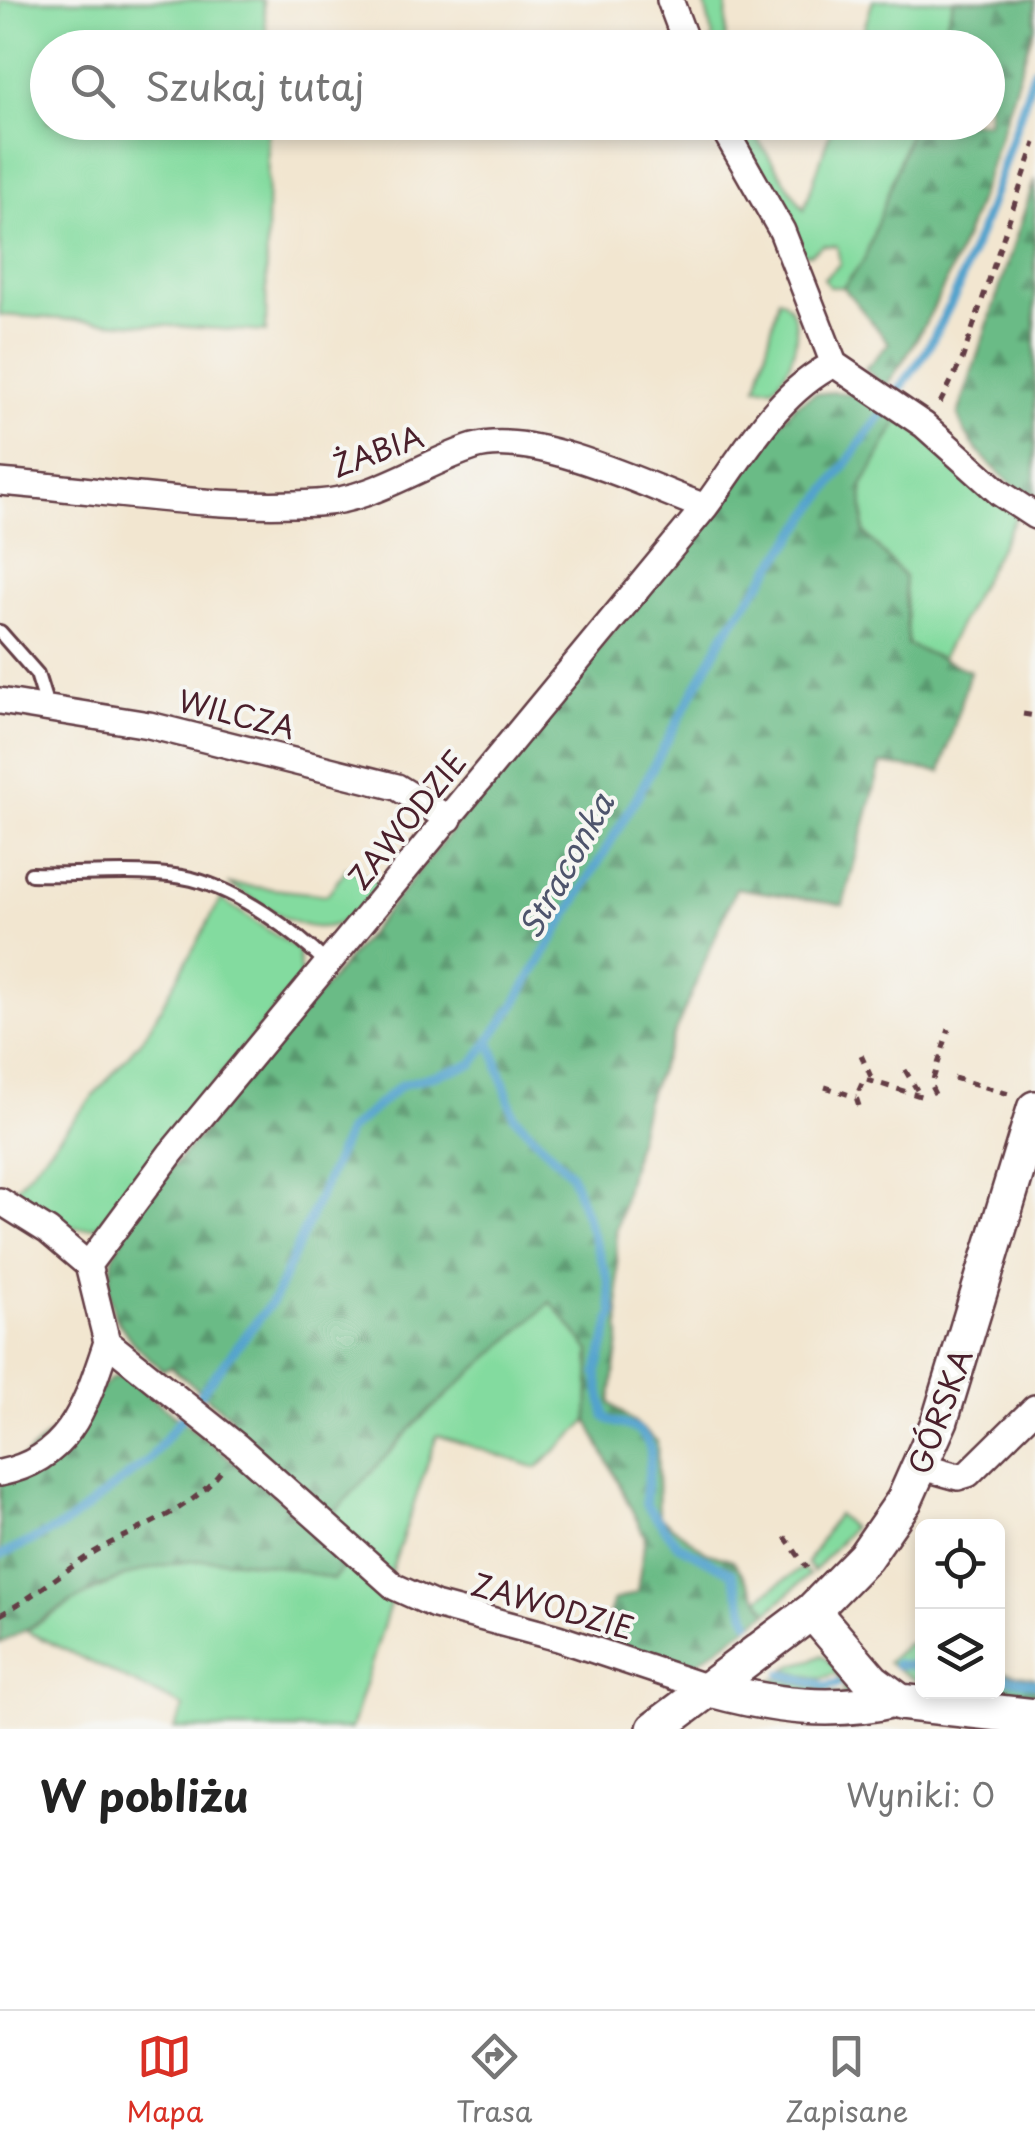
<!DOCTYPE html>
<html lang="pl">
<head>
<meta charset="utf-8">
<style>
	body { margin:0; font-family:"Playpen Sans",sans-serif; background:#f6f6f6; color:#222 }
	.controls { position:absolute; right:30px; bottom:30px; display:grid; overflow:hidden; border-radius:15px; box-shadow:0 5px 15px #0003 }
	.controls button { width:90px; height:90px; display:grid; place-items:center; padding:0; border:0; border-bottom:2px solid #e0e0e0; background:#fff; color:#222; font:50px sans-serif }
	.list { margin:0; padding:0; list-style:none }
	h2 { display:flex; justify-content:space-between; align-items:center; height:130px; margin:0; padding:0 40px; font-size:42px }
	h2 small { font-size:32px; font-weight:400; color:#767676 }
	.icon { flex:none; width:55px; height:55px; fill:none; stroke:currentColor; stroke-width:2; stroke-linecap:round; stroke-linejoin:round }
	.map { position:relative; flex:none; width:1035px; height:1729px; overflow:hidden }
	.search { position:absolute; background:#fff; box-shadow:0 5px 15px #0003; left:30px; right:30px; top:30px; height:110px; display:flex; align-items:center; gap:25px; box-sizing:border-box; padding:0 35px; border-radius:55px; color:#767676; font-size:38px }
	.sheet { height:280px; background:#fff }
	nav { display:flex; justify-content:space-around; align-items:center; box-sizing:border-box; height:140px; border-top:2px solid #e0e0e0; background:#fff; font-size:28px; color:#767676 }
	nav a { display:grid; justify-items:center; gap:5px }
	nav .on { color:#d93025 }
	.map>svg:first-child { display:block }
</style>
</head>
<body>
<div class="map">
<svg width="1035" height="1729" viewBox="0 0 1035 1729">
	<defs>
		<pattern id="forest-firs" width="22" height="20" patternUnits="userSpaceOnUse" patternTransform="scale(2.5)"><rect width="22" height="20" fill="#6abb86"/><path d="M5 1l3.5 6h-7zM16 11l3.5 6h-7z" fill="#59976e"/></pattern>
	</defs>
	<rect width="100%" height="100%" fill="#f6f6f2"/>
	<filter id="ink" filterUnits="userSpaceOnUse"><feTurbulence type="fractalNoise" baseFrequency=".01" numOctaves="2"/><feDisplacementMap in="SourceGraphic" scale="20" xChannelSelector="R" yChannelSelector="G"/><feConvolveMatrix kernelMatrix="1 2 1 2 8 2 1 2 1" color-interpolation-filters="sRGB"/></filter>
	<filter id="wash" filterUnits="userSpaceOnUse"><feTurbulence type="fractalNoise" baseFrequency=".0048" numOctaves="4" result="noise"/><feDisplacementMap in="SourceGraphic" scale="40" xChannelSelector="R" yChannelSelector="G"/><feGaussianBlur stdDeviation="2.25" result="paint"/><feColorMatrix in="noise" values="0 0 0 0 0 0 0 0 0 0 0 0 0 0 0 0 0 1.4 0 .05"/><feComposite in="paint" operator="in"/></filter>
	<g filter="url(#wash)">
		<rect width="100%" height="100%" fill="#f2e6d0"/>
		<path fill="#83db9f" stroke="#667d65" stroke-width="2.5" d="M0,0h263l5,47 -220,1v74l220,1 -2,209 -266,-17z
			M704,0h23l-2,47h-16l4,-9z
			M873,0h81l-16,47 -80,1z
			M734,123h13l57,87 29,-87h80l-49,138 -21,26h-14l-5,-9 16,-14 -3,-18 -14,-1 -13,9h-8z
			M779,298c30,15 16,71 -6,89h-16z
			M900,417l117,98 -76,144 -33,-14 -4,-68 -40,-45 -2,-45z
			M347,868l30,13 2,9c-55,68 -90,29 -151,-6l99,11z
			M221,899l77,51 3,27 -203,249c-36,9 -58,-13 -87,-32l135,-160z
			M551,1301l39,50 -2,70 -51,47 -100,-33 -47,140 -62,-56 92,-100z
			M837,1514l15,14 -39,44 -6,-9z
			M212,1557l51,4 70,18 17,-19 43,35 -42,134h-177l10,-22 -158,-76 55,-34 69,-32z
			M802,1568l7,7 -41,37 -9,-14z
			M908,1643l14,6v36l-35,-23z
			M822,1655l34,30 -3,13 -83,-3 -1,-12 6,-5 68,18 1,-10 -8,-13 -15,6 -36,-9c13,-10 24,-6 37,-15z"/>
		<path fill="url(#forest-firs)" stroke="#5a6d58" stroke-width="2.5" d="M954,0h81v25c-41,123 -72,257 -150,362l-20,-18 24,-26 -46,-56 21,-27 49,-137 75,-1v-74l-50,-1z
			M1035,179v324c-28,-23 -67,-52 -77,-88z
			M834,392l28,3 38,22 -38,70 2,45 40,45 4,68 62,26 -29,101 -60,-8 -38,141 -107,-17 -90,213 -30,131 4,104 -10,67 47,38 2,75 47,36 27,8 35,52 -78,56 -88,-26 11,-41 24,-9 8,-55 -57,-116 2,-70 -39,-49 -131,117 -92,100 -99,-93 3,-8 -61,-51 -9,3 -30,-28 -17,-25 -7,-27 5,-33 29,-54 197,-233 456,-565 19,-11z
			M124,1376l116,90 110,94 -17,19c-96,-25 -163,-31 -253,18 -27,15 -51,33 -80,46v-164l112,-101z
			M998,1671l37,7v24l-50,-10h13z"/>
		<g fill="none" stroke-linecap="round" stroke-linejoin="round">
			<path stroke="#53a3cd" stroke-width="9" d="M490,1039l24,77 57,58 37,105 5,34 -16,60 8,44c10,8 20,6 30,12 30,18 7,50 11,76l32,40 54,28 17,48
				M0,1556l66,-32 83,-64 125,-161 74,-168 53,-46 72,-21 42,-60 123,-209 87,-162 201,-281 29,-57 33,-85 47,-141
				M896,1664l26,2
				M782,1674l43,12 12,-2
				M998,1677l37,6"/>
		</g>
	</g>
	<g filter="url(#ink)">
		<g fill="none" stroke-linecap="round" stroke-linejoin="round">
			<defs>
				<path id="lane" d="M0,632l37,42 10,32
					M31,874c48,2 115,-6 161,5 50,13 100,51 136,85"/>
				<path id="street" d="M670,0l18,48
					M720,122l62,109 52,133 90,61 76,68 35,23
					M0,482c104,8 213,28 317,21 57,-3 104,-39 157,-56 58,-18 173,39 231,60
					M0,701l149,24 248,62 52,32
					M0,1201l48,30 40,34
					M922,1467l36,10 10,-3 67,-66
					M0,1473c71,-14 86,-69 107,-131
					M711,1689l-153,-51 -123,-33 -40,-18 -157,-140 -131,-105 -19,-77 83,-112 534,-646c38,-51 71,-114 129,-143"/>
				<path id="secondary" d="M812,1611l60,70 28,21 135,15
					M711,1689c62,17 122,25 184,10
					M655,1729l157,-118 53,-54 39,-56 36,-81 95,-311"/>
			</defs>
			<use href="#lane" stroke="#633d44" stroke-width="18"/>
			<use href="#street" stroke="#633d44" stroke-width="30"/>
			<use href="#secondary" stroke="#633d44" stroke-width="40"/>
			<path stroke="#633d44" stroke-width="5" stroke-dasharray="8 8" stroke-linecap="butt" d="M940,403l22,-43 73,-217
				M1023,714l12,2
				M861,1055l11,24
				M905,1070l12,20
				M954,1078l55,16
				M825,1087l31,10
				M935,1094l-4,-8 18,-57
				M859,1106l-3,-9 8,-18 63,19
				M785,1537l22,31
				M0,1615c33,-18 60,-41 91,-61 44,-27 100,-41 131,-84"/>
			<use href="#lane" stroke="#fff" stroke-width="12"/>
			<use href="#street" stroke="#fff" stroke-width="25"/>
			<use href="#secondary" stroke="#fff" stroke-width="35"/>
		</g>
	</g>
	<g text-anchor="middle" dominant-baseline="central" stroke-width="8" stroke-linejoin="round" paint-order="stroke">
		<g font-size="30" fill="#4a1f2b" stroke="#f6f6f2">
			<text transform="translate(377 450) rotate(-20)">ŻABIA</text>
			<text transform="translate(237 713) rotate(14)">WILCZA</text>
			<text transform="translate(406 819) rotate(-51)">ZAWODZIE</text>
			<text transform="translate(939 1411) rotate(-70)">GÓRSKA</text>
			<text transform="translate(553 1605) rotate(16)">ZAWODZIE</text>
		</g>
		<g font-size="32" font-style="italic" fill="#4e546c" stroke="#f6f6f2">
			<text transform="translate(565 865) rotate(-61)">Straconka</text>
		</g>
	</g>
</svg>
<div class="controls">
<button><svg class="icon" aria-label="locate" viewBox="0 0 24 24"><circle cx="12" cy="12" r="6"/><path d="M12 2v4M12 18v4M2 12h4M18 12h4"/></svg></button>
<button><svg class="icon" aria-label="layers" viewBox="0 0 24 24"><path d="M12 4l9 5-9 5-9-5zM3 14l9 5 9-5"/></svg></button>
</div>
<div class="search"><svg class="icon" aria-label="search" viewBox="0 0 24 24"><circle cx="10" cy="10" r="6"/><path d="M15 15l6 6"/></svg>Szukaj tutaj</div>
</div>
<section class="sheet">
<h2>W pobliżu<small>Wyniki: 0</small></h2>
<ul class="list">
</ul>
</section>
<nav>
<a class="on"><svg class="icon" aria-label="map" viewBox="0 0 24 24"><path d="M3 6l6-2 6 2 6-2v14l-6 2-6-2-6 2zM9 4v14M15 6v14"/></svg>Mapa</a>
<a><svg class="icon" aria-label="directions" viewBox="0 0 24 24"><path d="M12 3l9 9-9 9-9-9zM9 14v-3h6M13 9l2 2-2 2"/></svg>Trasa</a>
<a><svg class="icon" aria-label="saved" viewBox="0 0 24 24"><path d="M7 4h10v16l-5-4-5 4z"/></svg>Zapisane</a>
</nav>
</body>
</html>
